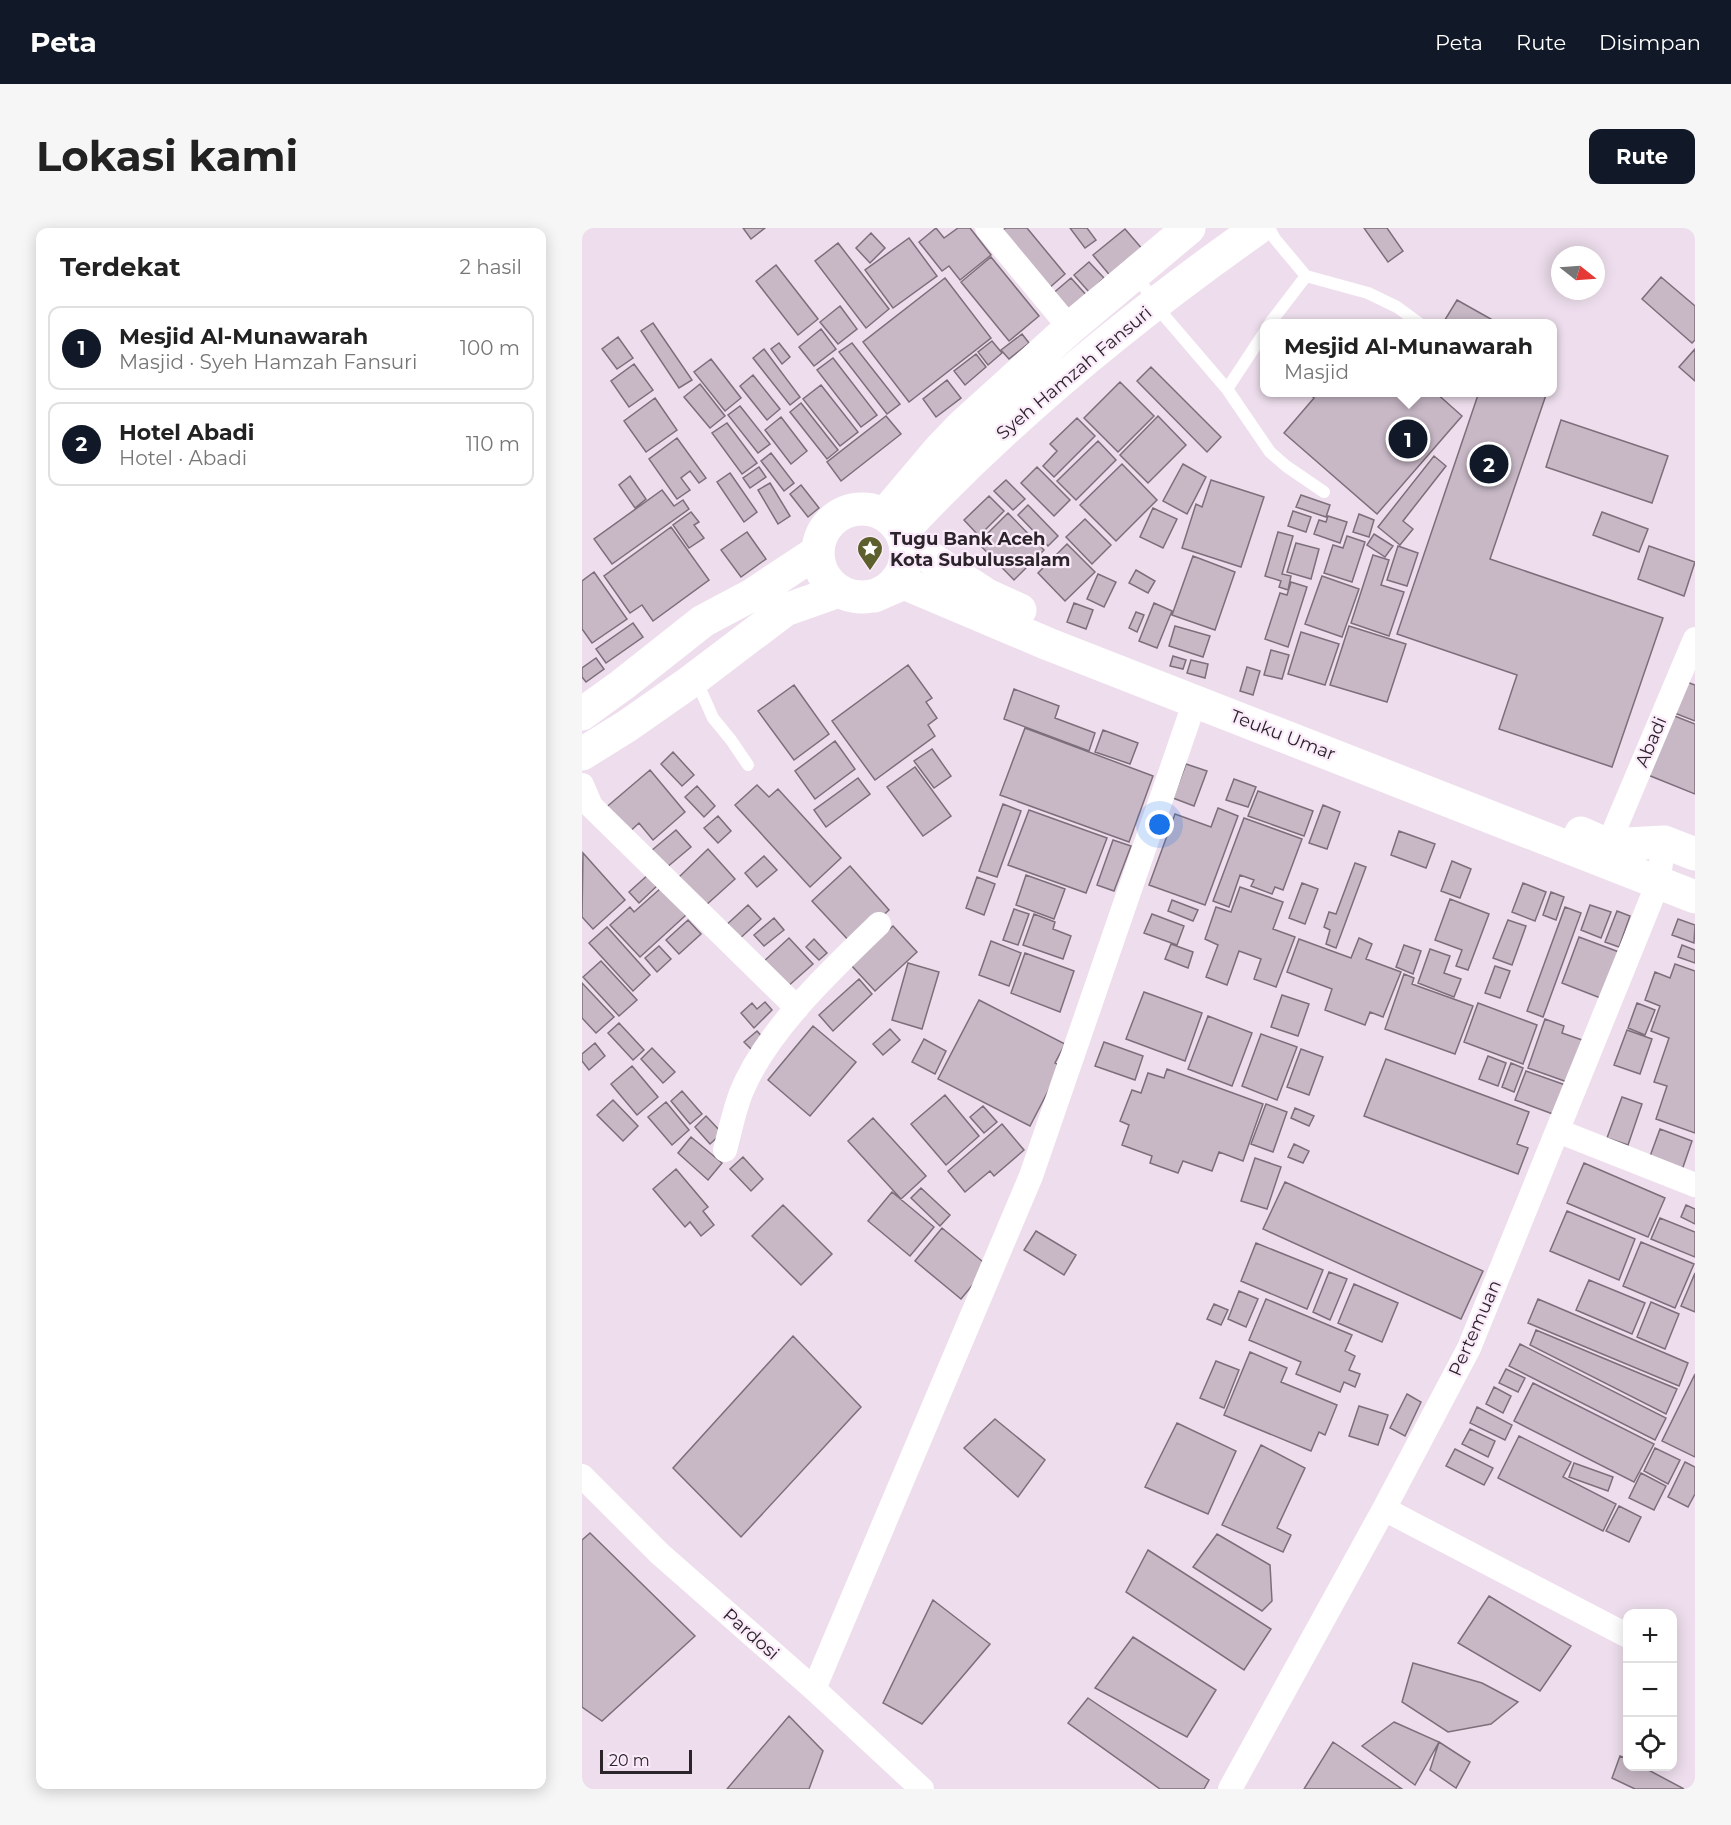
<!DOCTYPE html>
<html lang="id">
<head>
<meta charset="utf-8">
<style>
	body { margin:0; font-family:Montserrat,sans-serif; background:#f6f6f6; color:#222 }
	.controls { position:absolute; right:18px; bottom:18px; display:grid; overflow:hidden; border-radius:12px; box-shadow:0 3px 15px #0003 }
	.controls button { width:54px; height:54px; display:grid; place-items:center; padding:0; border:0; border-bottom:2px solid #e0e0e0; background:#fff; color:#222; font:30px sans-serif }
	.compass { position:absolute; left:969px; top:18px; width:54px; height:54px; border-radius:50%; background:#fff; box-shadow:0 3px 15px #0003; rotate:107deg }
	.scale { position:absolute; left:18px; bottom:15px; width:92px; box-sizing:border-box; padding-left:6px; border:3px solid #2b252b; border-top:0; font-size:16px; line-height:21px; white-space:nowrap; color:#2b252b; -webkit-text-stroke:4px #fbebfa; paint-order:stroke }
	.you { position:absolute; left:578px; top:597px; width:21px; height:21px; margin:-15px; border:4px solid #fff; border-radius:50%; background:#1a73e8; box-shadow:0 0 0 9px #1a73e833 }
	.badge { display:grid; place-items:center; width:39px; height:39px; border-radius:50%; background:#111827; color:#fff; font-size:20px; font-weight:700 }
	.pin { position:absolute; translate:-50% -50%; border:3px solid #fff; box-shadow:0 2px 6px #0006 }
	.popup { position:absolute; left:678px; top:91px; width:297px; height:78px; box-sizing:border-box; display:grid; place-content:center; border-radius:12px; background:#fff; filter:drop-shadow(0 2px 4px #0005); font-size:20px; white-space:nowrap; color:#767676 }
	.popup b { font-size:22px; color:#222 }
	.popup::after { content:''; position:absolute; left:50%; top:100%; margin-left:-12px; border:12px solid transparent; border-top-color:#fff }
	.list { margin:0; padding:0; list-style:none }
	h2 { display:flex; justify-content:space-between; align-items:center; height:78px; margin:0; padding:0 24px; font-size:26px }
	h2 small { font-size:20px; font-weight:400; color:#767676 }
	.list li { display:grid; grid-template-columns:39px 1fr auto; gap:18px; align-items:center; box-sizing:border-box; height:84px; margin:0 12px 12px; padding:0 12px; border:2px solid #e0e0e0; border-radius:12px }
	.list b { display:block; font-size:22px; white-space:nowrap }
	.list p { margin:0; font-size:20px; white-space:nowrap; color:#767676 }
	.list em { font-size:20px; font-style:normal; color:#767676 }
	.icon { flex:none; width:33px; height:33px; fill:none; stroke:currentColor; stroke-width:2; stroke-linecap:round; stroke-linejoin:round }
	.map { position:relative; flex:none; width:1113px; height:1561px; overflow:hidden; border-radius:12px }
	header { display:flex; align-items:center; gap:36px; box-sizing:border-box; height:84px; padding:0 30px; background:#111827; color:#fff }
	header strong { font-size:28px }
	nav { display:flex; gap:33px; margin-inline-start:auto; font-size:21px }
	.intro { display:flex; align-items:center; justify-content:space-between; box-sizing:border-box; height:144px; padding:0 36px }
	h1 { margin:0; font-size:42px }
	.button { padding:15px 27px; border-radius:12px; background:#111827; color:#fff; font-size:21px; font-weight:700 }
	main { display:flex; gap:36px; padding:0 36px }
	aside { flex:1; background:#fff; border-radius:12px; box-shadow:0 3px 15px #0003 }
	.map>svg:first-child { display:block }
</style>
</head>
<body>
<header>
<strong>Peta</strong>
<nav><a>Peta</a><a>Rute</a><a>Disimpan</a></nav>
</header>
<div class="intro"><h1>Lokasi kami</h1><a class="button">Rute</a></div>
<main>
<aside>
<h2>Terdekat<small>2 hasil</small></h2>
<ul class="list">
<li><span class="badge">1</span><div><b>Mesjid Al-Munawarah</b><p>Masjid · Syeh Hamzah Fansuri</p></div><em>100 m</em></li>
<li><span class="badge">2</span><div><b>Hotel Abadi</b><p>Hotel · Abadi</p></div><em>110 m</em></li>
</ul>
</aside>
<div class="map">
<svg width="1113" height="1561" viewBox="0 0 1113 1561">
	<rect width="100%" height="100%" fill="#eedeed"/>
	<path fill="#c8b8c6" stroke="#7c6e7a" stroke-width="1.5" d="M161,0h22l-14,11z
		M354,0l8,10 14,-10h12l21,27 -31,25 -11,-14 -7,5 -23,-29z
		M424,0h21l38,46 -18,16 -47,-58z
		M488,0h17l9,12 -11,8z
		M782,0h23l16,23 -15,11z
		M543,1l19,22 -32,27 -19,-23z
		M289,5l14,15 -15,15 -14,-15z
		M327,10l28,38 -44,32 -28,-38z
		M256,15l51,66 -23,19 -51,-67z
		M409,29l48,59 -30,25 -48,-59z
		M507,34l15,16 -15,14 -15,-17z
		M194,37l42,54 -20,16 -42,-54z
		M1079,49l34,29v34l-3,3 -50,-44z
		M363,50l46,60 -82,64 -46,-60z
		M489,50l17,19 -19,17 -18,-19z
		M875,72l41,23h-55z
		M258,78l17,23 -19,15 -18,-22z
		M71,95l39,57 -13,8 -38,-57z
		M239,101l15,20 -22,17 -15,-19z
		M440,106l7,9 -20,16 -8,-9z
		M36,109l15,21 -16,11 -15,-20z
		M410,113l10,12 -14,12 -10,-13z
		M197,115l11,14 -8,7 -11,-15z
		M270,115l48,61 -13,10 -48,-62z
		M182,121l36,48 -10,8 -37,-47z
		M1113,121v32l-16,-14z
		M394,126l10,13 -21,18 -11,-14z
		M251,130l44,57 -16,12 -44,-57z
		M129,131l30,39 -16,13 -31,-39z
		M52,136l19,26 -24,17 -18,-26z
		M569,139l70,70 -14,15 -70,-71z
		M171,147l27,34 -13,11 -27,-34z
		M365,152l14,18 -25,19 -13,-18z
		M538,154l34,34 -36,36 -34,-34z
		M118,156l25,32 -15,12 -26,-31z
		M239,157l37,47 -18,14 -37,-47z
		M726,164h127l27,24 -85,98 -93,-81 30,-35z
		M897,164h68l-57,167 173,59 -51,149 -113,-38 18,-54 -120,-41z
		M73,170l22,32 -31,22 -22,-31z
		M219,175l37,47 -11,9 -37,-47z
		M158,178l30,38 -12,9 -30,-38z
		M304,188l15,18 -60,47 -14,-19z
		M576,188l28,29 -38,38 -28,-28z
		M199,189l26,34 -16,13 -26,-34z
		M495,190l18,18 -41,41 -11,-11 14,-15 -7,-7z
		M979,192l107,36 -16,47 -106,-36z
		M145,195l30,40 -15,11 -30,-41z
		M95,210l29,40 -7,5 -9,-12 -9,7 9,12 -13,9 -28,-40z
		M516,213l18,19 -40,40 -19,-19z
		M189,225l23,30 -10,8 -23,-30z
		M852,228l12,10 -43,55 10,8 -13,16 -22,-18z
		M540,236l35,36 -41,41 -36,-36z
		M601,236l23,13 -19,37 -24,-13z
		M177,239l7,10 -16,11 -7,-10z
		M455,239l33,33 -16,16 -33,-33z
		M148,245l27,39 -13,10 -27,-40z
		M48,248l16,23 -11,9 -16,-23z
		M424,252l19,19 -12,11 -19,-19z
		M629,252l53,17 -23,70 -59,-19 14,-44 6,3z
		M188,255l20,33 -12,8 -20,-34z
		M219,257l18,23 -11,9 -18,-23z
		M80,262l12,16 9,-6 6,9 -77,55 -18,-25z
		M719,267l29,10 -4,12 -30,-10z
		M407,268l15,15 -25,25 -15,-16z
		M446,277l30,31 -10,10 -30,-31z
		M571,280l24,11 -14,29 -23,-11z
		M711,283l18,6 -5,15 -18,-6z
		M109,284l8,10 -5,3 10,13 -15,10 -16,-23z
		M1020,284l46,17 -9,23 -46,-17z
		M426,285l36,37 -30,30 -36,-37z
		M777,286l15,6 -5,17 -16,-5z
		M746,288l19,6 -7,21 -26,-9 5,-14 7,2z
		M503,291l26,26 -19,19 -26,-27z
		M89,299l38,53 -56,41 -11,-16 -12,8 -26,-37z
		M165,304l19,27 -25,18 -20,-27z
		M696,304l15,4 -11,38 9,2 -3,14 -9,-3 2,-6 -16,-5z
		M792,306l19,12 -8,11 -18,-12z
		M765,308l18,6 -13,40 -28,-9 9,-28 10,3z
		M714,315l23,6 -8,30 -24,-7z
		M485,316l28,28 -30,29 -27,-28z
		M816,318l20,7 -11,33 -20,-6z
		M1067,318l46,16 -11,34 -46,-17z
		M791,327l16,5 -8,25 23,7 -15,44 -38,-13z
		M611,328l42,16 -20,58 -43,-15z
		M554,342l19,11 -7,12 -19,-10z
		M12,344l33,47 -35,24 -10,-14v-48z
		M516,346l18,8 -12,25 -17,-8z
		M740,348l37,13 -17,48 -37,-13z
		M709,354l16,5 -19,60 -23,-8 15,-46 7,2z
		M492,375l19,7 -7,19 -19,-7z
		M572,375l18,8 -15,37 -18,-7z
		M554,384l8,3 -7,17 -8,-4z
		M51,395l10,14 -37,26 -10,-14z
		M593,398l35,10 -7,21 -34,-11z
		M767,398l57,18 -19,58 -57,-17z
		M719,404l38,12 -14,41 -37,-11z
		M689,422l18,5 -7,24 -18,-4z
		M591,428l13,4 -3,9 -13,-3z
		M14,430l8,11 -18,13 -4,-5v-9z
		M609,432l17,4 -3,14 -18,-5z
		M326,437l24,33 -6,4 11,16 -9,7 7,11 -60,44 -43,-59z
		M665,439l13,4 -7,24 -13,-4z
		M1102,453l11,4v36l-23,-9z
		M212,457l35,49 -35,26 -36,-49z
		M432,461l45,17 -4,12 40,15 -6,18 -85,-32z
		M1090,487l23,9v70l-47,-19z
		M443,500l128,48 -24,66 -129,-47z
		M521,502l35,13 -8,21 -35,-12z
		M253,513l20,28 -40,30 -20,-28z
		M350,521l19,27 -17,12 -20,-27z
		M91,524l21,23 -12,11 -21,-22z
		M604,536l21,7 -13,35 -21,-8z
		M333,539l36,49 -28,20 -36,-49z
		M68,542l35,42 -32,28 -14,-17 -14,13 -22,-26z
		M276,550l12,16 -44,33 -12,-17z
		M652,551l22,8 -8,20 -22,-7z
		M175,557l12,12 9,-8 63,69 -31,29 -75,-82z
		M115,558l18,20 -11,11 -19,-20z
		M676,563l55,20 -9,25 -56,-20z
		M421,576l18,7 -24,66 -18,-6z
		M741,577l17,7 -13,37 -18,-6z
		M636,580l20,8 -33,89 -56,-20 26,-71 36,13z
		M447,582l78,28 -21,55 -78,-28z
		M136,588l13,15 -13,12 -14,-15z
		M662,590l58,21 -19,51 -8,-3 -3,7 -21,-8 3,-6 -14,-5 -11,32 -16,-6z
		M94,602l15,17 -25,21 -15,-17z
		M817,603l36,13 -9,24 -35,-13z
		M531,612l18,6 -17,45 -17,-6z
		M126,621l27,30 -30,27 -26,-29z
		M1,625l42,47 -32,29 -11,-12z
		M182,628l13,14 -20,17 -12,-14z
		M870,633l19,8 -11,29 -19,-7z
		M773,635l11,4 -30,81 -10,-4 4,-14 -6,-3 5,-15 7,2z
		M268,638l39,44 -37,34 -40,-43z
		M68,645l9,11 -20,19 -10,-11z
		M444,647l39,14 -11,30 -38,-14z
		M395,649l18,7 -11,31 -18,-7z
		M720,655l16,6 -13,35 -16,-6z
		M941,655l23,9 -11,29 -23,-9z
		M658,659l43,15 -10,27 22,8 -19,50 -22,-8 7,-20 -22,-8 -12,34 -21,-8 12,-32 -13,-6 11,-32 15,5z
		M79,660l25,27 -46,42 -30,-32 20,-18 4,5z
		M969,664l13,5 -8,23 -13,-5z
		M868,671l39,15 -21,56 -12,-4 6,-16 -27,-10z
		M590,672l26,10 -5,11 -25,-10z
		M166,677l13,14 -25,23 -13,-14z
		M1008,677l21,7 -10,26 -20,-8z
		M983,679l16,6 -38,104 -16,-6z
		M432,681l15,5 -11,31 -15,-5z
		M1035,683l13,5 -11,31 -14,-5z
		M452,686l21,8 -2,7 18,7 -8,23 -40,-14z
		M570,686l32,12 -7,19 -33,-12z
		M192,690l10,12 -20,16 -10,-11z
		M1096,691l17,6 -1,18 -22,-8z
		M106,692l13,14 -22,20 -13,-14z
		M926,692l18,6 -14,39 -19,-7z
		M311,698l24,26 -42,39 -24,-26z
		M25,699l43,48 -17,16 -44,-48z
		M997,709l40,15 -16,47 -41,-16z
		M207,710l24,26 -27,24 -23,-26z
		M777,710l13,6 -6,15 35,13 -18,45 -13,-5 -5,13 -40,-15 7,-21 -45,-17 12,-33 52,19z
		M232,711l13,14 -8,7 -13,-13z
		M409,713l30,12 -12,33 -30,-11z
		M589,716l22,8 -5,16 -23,-9z
		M822,717l17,6 -8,23 -17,-7z
		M1100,717l13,5v13l-17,-6z
		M77,718l12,13 -14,13 -12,-14z
		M848,721l20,7 -6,17 17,6 -7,18 -36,-14z
		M443,725l49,18 -14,41 -49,-19z
		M19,733l36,39 -18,16 -36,-39z
		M326,735l31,9 -17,57 -30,-9z
		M1093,736l20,7v162l-39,-14 11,-33 -13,-4 15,-44 -18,-7 9,-25 -15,-6 10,-28 15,6z
		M913,738l15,5 -10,27 -15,-5z
		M822,746l10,4 -2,6 61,22 -18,48 -70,-25z
		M277,751l13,15 -39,37 -14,-16z
		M0,755l32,34 -18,16 -14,-15z
		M562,764l58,21 -17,48 -59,-22z
		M700,767l27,9 -11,32 -27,-9z
		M397,772l86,44 -10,19 6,3 -31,60 -92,-47z
		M183,774l7,8 -18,18 -13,-15 11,-10 5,6z
		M896,775l59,22 -14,39 -59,-22z
		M1055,775l18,7 -10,25 -17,-7z
		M626,788l44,17 -20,53 -44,-17z
		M963,791l19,7 -2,7 23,8 -15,42 -42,-15z
		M37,795l25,27 -11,10 -25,-27z
		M231,798l43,36 -46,54 -42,-36z
		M308,801l10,11 -17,15 -10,-11z
		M1045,802l25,9 -12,35 -26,-9z
		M175,803l7,8 -12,11 -8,-8z
		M679,806l36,13 -20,53 -35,-14z
		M342,811l22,12 -11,23 -23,-12z
		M522,814l39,14 -8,24 -40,-14z
		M13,815l10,13 -16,14 -7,-9v-7z
		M70,820l23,24 -12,11 -22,-24z
		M719,821l22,8 -14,38 -22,-8z
		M906,828l18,7 -8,23 -19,-7z
		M804,831l143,53 -12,32 11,4 -10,26 -154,-58z
		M929,835l12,5 -9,24 -12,-5z
		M50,838l26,31 -21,18 -26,-31z
		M585,841l96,35 -20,57 -24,-9 -7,19 -29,-10 -5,12 -28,-10 2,-7 -30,-11 7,-20 -9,-4 12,-31 9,3 7,-20 16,5z
		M944,843l45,16 -10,30 -46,-17z
		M100,863l20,23 -12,10 -19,-23z
		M363,867l34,41 -33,29 -35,-41z
		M1040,869l20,7 -14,41 -21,-7z
		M31,872l25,26 -15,15 -26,-26z
		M84,874l23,28 -17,15 -24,-28z
		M684,876l21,8 -14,40 -22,-8z
		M401,878l14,16 -13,11 -14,-16z
		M713,880l19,8 -5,10 -18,-8z
		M124,888l16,17 -12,11 -15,-17z
		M291,890l53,58 -25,23 -53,-58z
		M420,896l22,26 -30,26 -4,-5 -25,21 -17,-21z
		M1078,901l32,12 -10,29 -33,-11z
		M109,909l31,26 -14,17 -30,-27z
		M712,916l15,7 -6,12 -15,-6z
		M161,929l20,22 -12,12 -21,-22z
		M673,930l26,9 -14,42 -26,-8z
		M1002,935l81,35 -17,39 -81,-34z
		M94,941l32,38 -5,4 11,14 -13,11 -11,-14 -5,5 -32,-38z
		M703,954l198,89 -22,48 -198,-90z
		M339,960l29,27 -10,11 -29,-28z
		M310,964l42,35 -24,29 -42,-35z
		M201,977l49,49 -31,31 -49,-49z
		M1104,977l9,4v15l-14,-7z
		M985,983l68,28 -16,41 -69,-29z
		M1078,990l35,14v25l-44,-18z
		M360,1000l46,38 -27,33 -46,-38z
		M454,1003l40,24 -12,20 -40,-25z
		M1059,1014l53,22 -19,44 -52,-22z
		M674,1015l67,27 -16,39 -66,-28z
		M747,1044l18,7 -17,41 -17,-8z
		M1113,1045v39l-14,-6z
		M1007,1052l56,23 -13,31 -56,-24z
		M772,1056l44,19 -16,39 -44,-19z
		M657,1063l19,8 -12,28 -18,-8z
		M684,1071l86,36 -7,16 10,5 -6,14 11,4 -5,13 -11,-5 -4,10 -44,-18 5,-12 -52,-22z
		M956,1071l150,64 -9,23 -151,-63z
		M1069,1074l28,12 -14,35 -28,-12z
		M632,1076l14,6 -7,15 -14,-6z
		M954,1102l141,59 -11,25 -136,-69z
		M211,1108l68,71 -120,130 -68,-69z
		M938,1116l146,74 -11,22 -146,-74z
		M668,1124l37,16 -6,14 56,23 -12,30 -6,-3 -8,19 -87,-36z
		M634,1133l23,9 -15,38 -24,-10z
		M924,1141l19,9 -7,14 -19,-9z
		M1113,1146v83l-33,-16z
		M951,1155l121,61 -20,38 -120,-61z
		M912,1159l17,9 -8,17 -17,-9z
		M825,1166l14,8 -16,34 -15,-8z
		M777,1178l29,9 -10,30 -29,-9z
		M895,1179l35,18 -7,15 -35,-17z
		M413,1191l50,41 -27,37 -54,-49z
		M595,1195l59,28 -28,63 -63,-27z
		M888,1201l25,12 -7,16 -26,-13z
		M937,1208l52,26 -8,15 53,27 -13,27 -105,-53z
		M679,1217l44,23 -28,60 14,7 -8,17 -61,-27z
		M1073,1220l25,12 -12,24 -24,-13z
		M873,1221l38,19 -9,17 -38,-19z
		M1103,1234l10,5v27l-7,13 -20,-10z
		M992,1235l39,14 -5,14 -39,-14z
		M1059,1245l25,13 -12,24 -25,-12z
		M1037,1278l22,11 -12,25 -23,-11z
		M8,1305l105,103 -93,85 -20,-14v-167z
		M635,1306l53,31 2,36 -10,10 -69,-44z
		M566,1322l123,79 -27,41 -118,-78z
		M907,1368l82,50 -31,45 -82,-48z
		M351,1372l57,44 -68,80 -39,-21z
		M551,1409l83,53 -29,47 -92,-49z
		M831,1435l69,20 36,19 -27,22 -43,8 -46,-30z
		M506,1470l121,82 -5,9h-44l-92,-66z
		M207,1488l34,35 -14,38h-82z
		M812,1494l45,20 -24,43 -53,-39z
		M751,1514l69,47h-98z
		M857,1514l31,20 -14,26 -26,-18z
		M1038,1528l8,3v7h13l43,23h-49l-23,-11z"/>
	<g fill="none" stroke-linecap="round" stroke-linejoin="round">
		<path stroke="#fff" stroke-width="12" d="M687,0l6,11 31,37 62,17 29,14 22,16
			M554,45l19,32 72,84 37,-56
			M688,95l36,-47
			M645,161l43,63 16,14 38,26
			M113,454h2l16,36 18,22 17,25"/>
		<path stroke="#fff" stroke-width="24" d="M405,0l83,100
			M0,557l9,21 206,202
			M1026,617l87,-206
			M976,903l137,54
			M143,922c5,-19 9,-39 16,-57 24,-61 91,-124 138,-169
			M0,1248l78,78 154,135 108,100
			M802,1281l244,127
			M232,1461l217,-513 164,-475
			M648,1561l154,-280 85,-161 189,-465 6,-41"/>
		<path stroke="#fff" stroke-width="33" d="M303,286l54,-64 23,-24 108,-98 119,-100
			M320,304c106,-114 228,-214 356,-304"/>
		<path stroke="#fff" stroke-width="33" d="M236 325a44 44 0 1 1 88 0a44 44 0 1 1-88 0Z
			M324,320l23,9 58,38 33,15
			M292,368l30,-13 144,61 647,253
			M0,486l40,-29 81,-64 49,-26 65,-43
			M0,526l45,-28 63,-44 95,-72 54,-19
			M999,605l27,12 56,-3 31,12"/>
	</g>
	<defs>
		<symbol id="sight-pin" viewBox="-11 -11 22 30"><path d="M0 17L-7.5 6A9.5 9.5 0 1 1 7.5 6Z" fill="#5d5f2c" stroke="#fbebfa"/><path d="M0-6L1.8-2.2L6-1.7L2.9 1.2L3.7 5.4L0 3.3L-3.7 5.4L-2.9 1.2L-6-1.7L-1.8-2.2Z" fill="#fff"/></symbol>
	</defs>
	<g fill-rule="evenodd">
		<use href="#sight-pin" x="273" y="306" width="30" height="40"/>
	</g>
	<g text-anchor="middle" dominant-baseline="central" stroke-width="4.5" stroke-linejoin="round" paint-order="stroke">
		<g font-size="18" fill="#2b252b" stroke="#fbebfa">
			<text transform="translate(492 145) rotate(-40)">Syeh Hamzah Fansuri</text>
			<text transform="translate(701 507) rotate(21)">Teuku Umar</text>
			<text transform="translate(1069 514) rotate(-67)">Abadi</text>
			<text transform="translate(893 1100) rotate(-66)">Pertemuan</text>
			<text transform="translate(169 1406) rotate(41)">Pardosi</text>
		</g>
		<g font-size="18" font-weight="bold" fill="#2b252b" stroke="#fbebfa" text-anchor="start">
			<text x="308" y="311">Tugu Bank Aceh<tspan x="308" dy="21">Kota Subulussalam</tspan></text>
		</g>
	</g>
</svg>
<div class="controls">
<button>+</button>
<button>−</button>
<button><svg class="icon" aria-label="locate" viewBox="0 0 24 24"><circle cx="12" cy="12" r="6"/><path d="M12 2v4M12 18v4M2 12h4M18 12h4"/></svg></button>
</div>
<svg class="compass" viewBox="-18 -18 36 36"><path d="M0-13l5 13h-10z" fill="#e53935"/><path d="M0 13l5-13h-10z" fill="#767676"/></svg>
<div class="scale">20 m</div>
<div class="you"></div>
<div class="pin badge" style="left:826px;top:211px">1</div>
<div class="popup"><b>Mesjid Al-Munawarah</b>Masjid</div>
<div class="pin badge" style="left:907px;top:236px">2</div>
</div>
</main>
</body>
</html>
